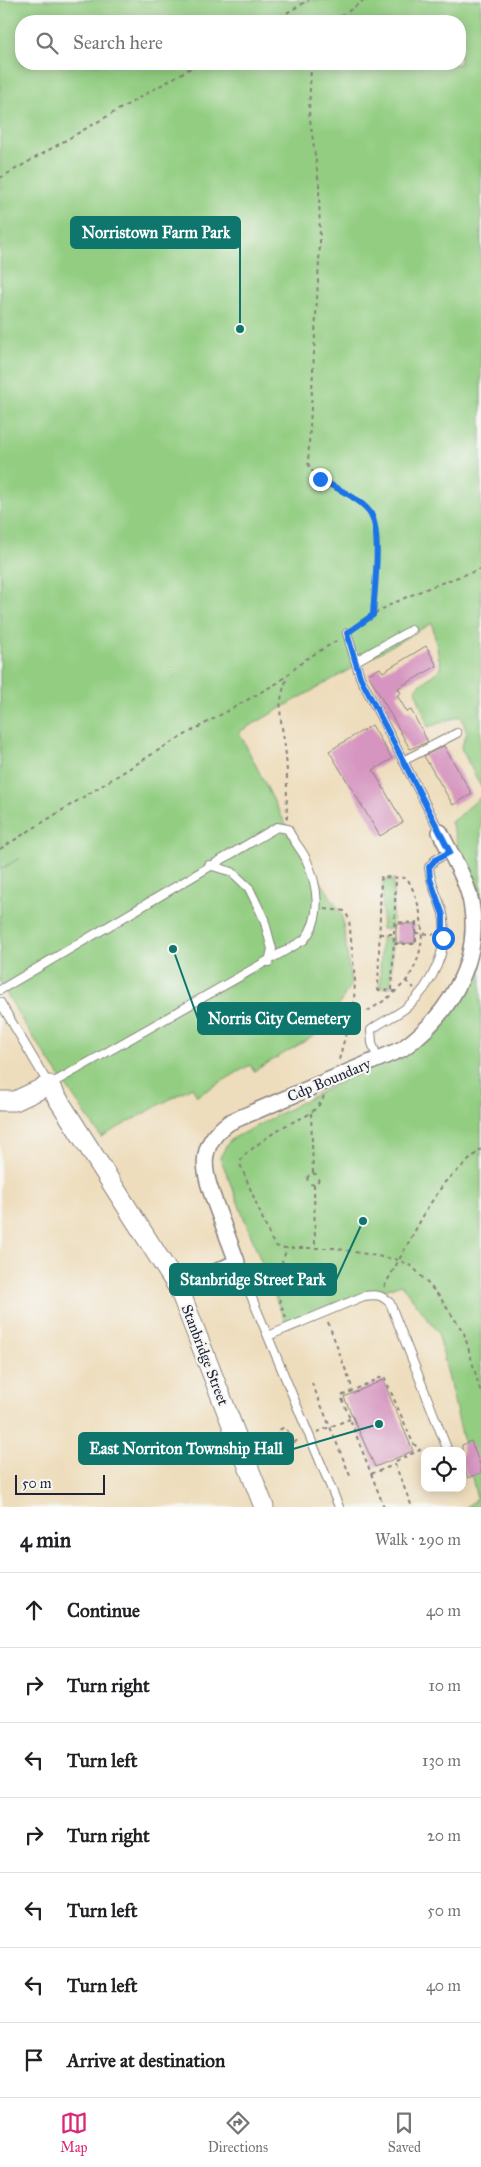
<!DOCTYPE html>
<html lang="en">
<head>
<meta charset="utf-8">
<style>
	body { margin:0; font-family:"IM FELL Great Primer",serif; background:#f2f2f2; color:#202124 }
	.controls { position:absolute; right:15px; bottom:15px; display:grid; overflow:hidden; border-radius:10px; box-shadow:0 2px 12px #0003 }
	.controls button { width:45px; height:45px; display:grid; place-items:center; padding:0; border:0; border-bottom:1px solid #e0e0e0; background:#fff; color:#202124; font:25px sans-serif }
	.scale { position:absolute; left:15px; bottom:12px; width:90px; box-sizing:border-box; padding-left:5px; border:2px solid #22223b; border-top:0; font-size:14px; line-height:18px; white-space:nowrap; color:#22223b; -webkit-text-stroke:4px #f6f6f2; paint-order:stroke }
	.stop { position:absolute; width:15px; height:15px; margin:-11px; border:4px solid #1a73e8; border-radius:50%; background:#fff }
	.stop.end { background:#1a73e8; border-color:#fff; box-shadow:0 1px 5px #0008 }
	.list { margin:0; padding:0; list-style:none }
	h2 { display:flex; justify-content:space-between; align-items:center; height:65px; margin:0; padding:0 20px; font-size:21px }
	h2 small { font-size:16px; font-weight:400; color:#757577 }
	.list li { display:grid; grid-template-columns:32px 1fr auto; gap:15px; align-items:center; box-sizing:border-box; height:75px; padding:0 20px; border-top:1px solid #e0e0e0 }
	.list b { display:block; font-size:19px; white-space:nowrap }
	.list em { font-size:16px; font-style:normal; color:#757577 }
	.icon { flex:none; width:28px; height:28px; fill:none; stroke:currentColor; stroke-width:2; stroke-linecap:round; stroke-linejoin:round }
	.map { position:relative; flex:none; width:481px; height:1507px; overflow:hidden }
	.search { position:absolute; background:#fff; box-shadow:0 2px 12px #0003; left:15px; right:15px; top:15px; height:55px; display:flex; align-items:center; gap:12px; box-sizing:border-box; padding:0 18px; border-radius:20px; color:#757577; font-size:19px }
	.sheet { height:590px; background:#fff }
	nav { display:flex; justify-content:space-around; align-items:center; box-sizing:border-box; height:70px; border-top:1px solid #e0e0e0; background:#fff; font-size:14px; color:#757577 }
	nav a { display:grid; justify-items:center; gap:2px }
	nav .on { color:#db2777 }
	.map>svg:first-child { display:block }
</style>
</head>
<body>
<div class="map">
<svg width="481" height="1507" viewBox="0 0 481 1507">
	<rect width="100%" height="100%" fill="#f6f6f2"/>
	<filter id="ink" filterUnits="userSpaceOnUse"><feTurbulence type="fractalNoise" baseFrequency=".02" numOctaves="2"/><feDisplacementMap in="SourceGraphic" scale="10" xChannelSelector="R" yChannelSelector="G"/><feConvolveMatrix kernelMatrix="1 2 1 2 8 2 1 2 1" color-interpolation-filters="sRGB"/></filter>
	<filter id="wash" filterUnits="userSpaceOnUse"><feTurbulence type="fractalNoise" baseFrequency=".0096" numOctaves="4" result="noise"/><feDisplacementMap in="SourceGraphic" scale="20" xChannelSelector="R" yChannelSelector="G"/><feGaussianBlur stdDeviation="1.12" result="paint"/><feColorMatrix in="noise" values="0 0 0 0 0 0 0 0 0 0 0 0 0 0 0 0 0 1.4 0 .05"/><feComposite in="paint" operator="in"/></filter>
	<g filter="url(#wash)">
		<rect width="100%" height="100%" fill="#eeddbc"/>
		<path fill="#92cd81" stroke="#5a785e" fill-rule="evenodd" d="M0,0h481v787l-20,-39 6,-15 -6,-17 -33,11 -13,-38 26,-21 -9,-45 -193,109 49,97 54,86 9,69 -27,46 -70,41 -4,-6 -53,31 -5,-9 -91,50 -78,-115 -23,-40v-112l20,-12 -20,11zM21,21h439v43h-439z
			M481,797v125l-30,-100z
			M383,880h11l-2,49h-10z
			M381,937l11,1 -1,49h-11z
			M481,960v547h-15l11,-8 -39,-167 -37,-48 -114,43 -67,-170 10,-17 210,-111z"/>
		<g id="blocks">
			<path fill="#d695c0" d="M426,646l11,20 -39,22 3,5 -4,2 10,17 4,-2 17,32 -18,7 -42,-75 12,-6 3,4z
				M372,725l20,34 -19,11 30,52 -23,14 -51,-85z
				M444,746l28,48 -19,11 -29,-49z
				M396,924h19v19h-19z
				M383,1380l30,71 -38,16 -31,-70z
				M471,1441l10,26v6l-13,5 -6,-15v-18z"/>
		</g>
	</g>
	<g filter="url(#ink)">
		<use href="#blocks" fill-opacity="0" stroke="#88807c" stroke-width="1"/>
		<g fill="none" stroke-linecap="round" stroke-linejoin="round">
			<defs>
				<path id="service" d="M347,633l13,44 80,155
					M356,661l55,-31
					M403,761l54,-28
					M209,865l23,7 17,16 15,31 8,30 -3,13
					M0,990l277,-163 11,2c4,11 13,19 18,30 12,26 17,58 -2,81l-255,145 -49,-83
					M378,1060l-6,-17 -1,-13c11,-9 25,-14 36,-23 25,-21 43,-59 36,-93 -4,-16 -13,-30 -14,-47l6,-7 15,-8
					M237,1262l102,245
					M268,1336l96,-40c13,-2 17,-1 26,7l58,148"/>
				<path id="minor" d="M179,1289l58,-27c-6,-17 -13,-34 -19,-51 -13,-35 -25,-64 12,-89l172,-73c44,-31 78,-84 70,-140 -3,-27 -20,-52 -32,-77"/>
				<path id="tertiary" d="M0,1101h15l34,-16 130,204 85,218"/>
			</defs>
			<use href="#service" stroke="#88807c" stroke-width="10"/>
			<use href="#minor" stroke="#88807c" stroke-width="18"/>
			<use href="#tertiary" stroke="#88807c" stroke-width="21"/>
			<path stroke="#88807c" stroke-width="2" stroke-dasharray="4 4" stroke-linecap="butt" d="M273,21l36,-21
				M335,21l29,-21
				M311,64l-2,48 10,72 1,59 -12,220c5,14 17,19 30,27 10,6 25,12 32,22 12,18 4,79 3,103
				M0,178l198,-114
				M355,627c36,-28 84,-43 126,-58
				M287,819c-1,-21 1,-42 -1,-63 -3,-33 -12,-47 2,-80
				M0,849l167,-104 112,-63 27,-23 32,-19
				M325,909l20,2 4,8 6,61 -1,22 -15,58
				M416,933l18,1
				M380,934h14
				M394,944h22v-21l-21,-1
				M406,981l8,7
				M392,990l4,-113
				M367,1011c15,-8 27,-17 39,-30 23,-31 19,-71 1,-103l-26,-1 -3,113 19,1
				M324,1096c-8,20 -26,22 -43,32 -13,8 -27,19 -39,29l-2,7 31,75 5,7 7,2h50l66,12 14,7 26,29 25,37 17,60
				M311,1113l2,60
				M307.5 1179a5.5 5.5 0 1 1 11 0a5.5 5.5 0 1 1-11 0Z
				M314,1184l1,63
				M384,1287l44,-80 17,-25 36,-33
				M286,1318c-13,-35 -11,-35 1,-70
				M328,1322l25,68
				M312,1383l39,95
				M317,1432l33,-13
				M270,1441l7,-4 2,-7 4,-2 4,2 5,13 9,-4
				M371,1474l23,-9
				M384,1507l-43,-111 43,-20 29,67 7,7 -26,12 18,45"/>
			<use href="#service" stroke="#fff" stroke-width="8"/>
			<use href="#minor" stroke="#fff" stroke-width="15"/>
			<use href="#tertiary" stroke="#fff" stroke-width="19"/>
		</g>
	</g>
	<g fill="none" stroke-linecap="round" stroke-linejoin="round" filter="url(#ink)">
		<path stroke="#1a73e8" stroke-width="6" d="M320,479c15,9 38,18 49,32 14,17 5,81 4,104l-26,18 13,44 90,175 -15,8 -6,7 1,12 13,36v23"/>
	</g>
	<g text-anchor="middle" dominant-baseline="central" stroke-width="4.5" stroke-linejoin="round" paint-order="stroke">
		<g font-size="15" fill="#22223b" stroke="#f6f6f2">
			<text transform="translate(329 1080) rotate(-23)">Cdp Boundary</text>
			<text transform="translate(205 1355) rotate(69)">Stanbridge Street</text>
		</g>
	</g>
	<path fill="none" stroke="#0f766e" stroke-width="2" d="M240 329L240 233M173 949L198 1019M363 1221L336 1280M379 1424L293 1449"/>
	<g fill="#0f766e" stroke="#f6f6f2" stroke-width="2">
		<circle cx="240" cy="329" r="5"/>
		<circle cx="173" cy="949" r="5"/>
		<circle cx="363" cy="1221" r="5"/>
		<circle cx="379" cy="1424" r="5"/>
	</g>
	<g fill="#0f766e" stroke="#0f766e" stroke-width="2">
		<rect x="71" y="217" width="169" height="31" rx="5"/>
		<rect x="198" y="1003" width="162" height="31" rx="5"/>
		<rect x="170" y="1264" width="166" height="31" rx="5"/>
		<rect x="79" y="1433" width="214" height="31" rx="5"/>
	</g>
	<g font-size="16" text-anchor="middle" font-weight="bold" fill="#fff">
		<text x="156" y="238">Norristown Farm Park</text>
		<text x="279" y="1024">Norris City Cemetery</text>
		<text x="253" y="1285">Stanbridge Street Park</text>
		<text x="186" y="1454">East Norriton Township Hall</text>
	</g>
</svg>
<div class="controls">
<button><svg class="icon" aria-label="locate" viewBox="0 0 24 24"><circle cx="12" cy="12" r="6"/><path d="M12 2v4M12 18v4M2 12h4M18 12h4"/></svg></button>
</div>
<div class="scale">50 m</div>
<div class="stop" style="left:443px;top:938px"></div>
<div class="stop end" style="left:320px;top:479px"></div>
<div class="search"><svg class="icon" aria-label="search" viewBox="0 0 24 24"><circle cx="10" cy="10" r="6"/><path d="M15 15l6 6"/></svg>Search here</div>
</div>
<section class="sheet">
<h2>4 min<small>Walk · 290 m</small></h2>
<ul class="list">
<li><svg class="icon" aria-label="ahead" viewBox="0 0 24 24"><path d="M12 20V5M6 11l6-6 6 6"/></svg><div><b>Continue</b></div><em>40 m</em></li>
<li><svg class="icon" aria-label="right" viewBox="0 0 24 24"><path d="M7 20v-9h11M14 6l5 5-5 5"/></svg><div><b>Turn right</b></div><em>10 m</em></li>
<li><svg class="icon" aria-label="left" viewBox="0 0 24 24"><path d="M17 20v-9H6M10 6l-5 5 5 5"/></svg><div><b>Turn left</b></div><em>130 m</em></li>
<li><svg class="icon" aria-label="right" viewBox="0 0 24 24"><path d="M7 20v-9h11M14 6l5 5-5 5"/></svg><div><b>Turn right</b></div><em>20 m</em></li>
<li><svg class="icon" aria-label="left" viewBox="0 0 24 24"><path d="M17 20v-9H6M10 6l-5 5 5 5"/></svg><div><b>Turn left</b></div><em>50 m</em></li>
<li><svg class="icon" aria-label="left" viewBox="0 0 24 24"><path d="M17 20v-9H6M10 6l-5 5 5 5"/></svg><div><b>Turn left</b></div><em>40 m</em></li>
<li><svg class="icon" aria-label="arrive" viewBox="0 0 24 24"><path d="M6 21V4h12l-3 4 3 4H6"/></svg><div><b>Arrive at destination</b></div></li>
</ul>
</section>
<nav>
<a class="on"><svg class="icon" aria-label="map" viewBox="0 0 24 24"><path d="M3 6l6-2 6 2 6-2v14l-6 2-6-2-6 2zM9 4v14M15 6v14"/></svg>Map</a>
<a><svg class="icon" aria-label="directions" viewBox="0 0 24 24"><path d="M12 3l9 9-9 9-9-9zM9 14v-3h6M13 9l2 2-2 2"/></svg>Directions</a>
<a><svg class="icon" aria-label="saved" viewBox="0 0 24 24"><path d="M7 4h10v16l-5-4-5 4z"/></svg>Saved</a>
</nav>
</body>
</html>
